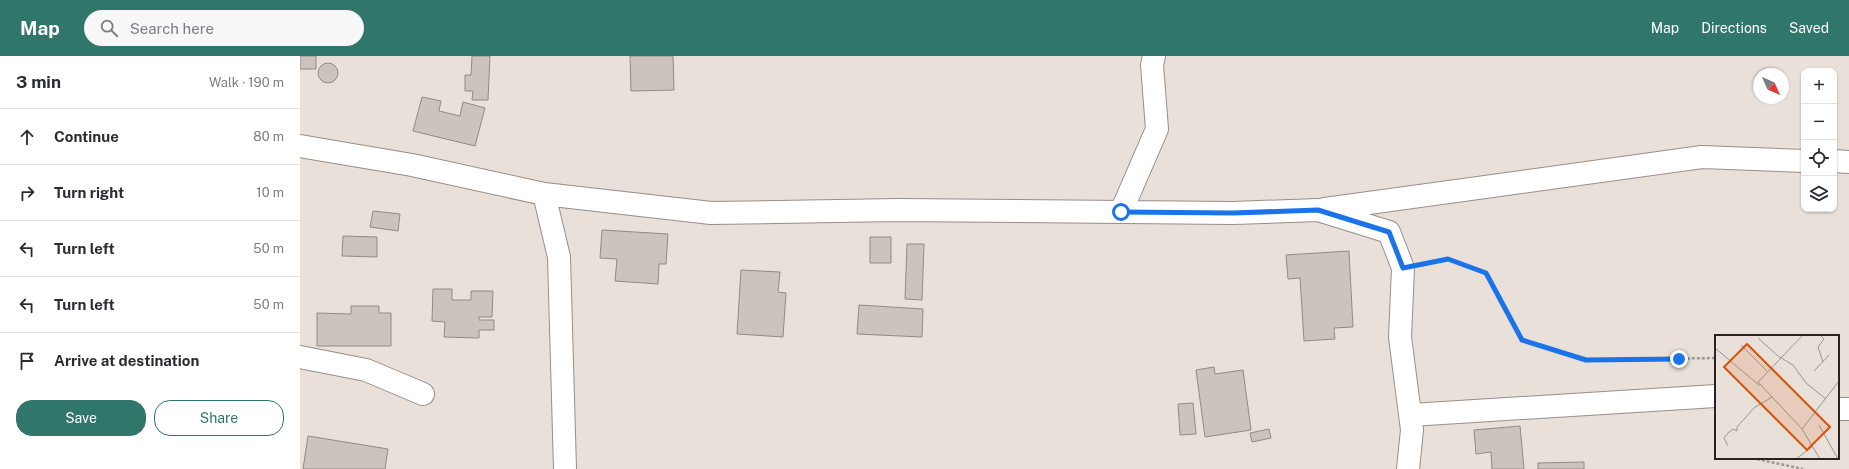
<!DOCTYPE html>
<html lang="en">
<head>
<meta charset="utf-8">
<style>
	body { margin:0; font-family:"Public Sans",sans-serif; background:#f7f7f7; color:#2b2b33 }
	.controls { position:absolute; right:12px; top:12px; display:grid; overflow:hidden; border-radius:8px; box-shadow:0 1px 3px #0004 }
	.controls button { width:36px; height:36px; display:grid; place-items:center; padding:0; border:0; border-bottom:1px solid #e1e1e2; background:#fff; color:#2b2b33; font:20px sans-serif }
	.compass { position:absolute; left:1453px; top:12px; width:36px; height:36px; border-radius:50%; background:#fff; box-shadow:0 1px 3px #0004; rotate:135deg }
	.stop { position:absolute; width:12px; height:12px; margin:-9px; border:3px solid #1a73e8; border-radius:50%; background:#fff }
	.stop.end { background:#1a73e8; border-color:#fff; box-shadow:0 1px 4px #0008 }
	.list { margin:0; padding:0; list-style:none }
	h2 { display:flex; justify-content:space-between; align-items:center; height:52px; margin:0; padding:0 16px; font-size:17px }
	h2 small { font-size:13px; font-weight:400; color:#7c7c81 }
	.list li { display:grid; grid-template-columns:26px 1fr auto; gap:12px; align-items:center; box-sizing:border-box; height:56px; padding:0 16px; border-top:1px solid #e1e1e2 }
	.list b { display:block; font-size:15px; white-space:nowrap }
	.list em { font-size:13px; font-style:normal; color:#7c7c81 }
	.actions { display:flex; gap:8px; padding:12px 16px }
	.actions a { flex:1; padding:9px 0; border:1px solid #31766a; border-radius:16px; text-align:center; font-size:14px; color:#31766a }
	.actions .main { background:#31766a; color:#fff }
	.icon { flex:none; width:22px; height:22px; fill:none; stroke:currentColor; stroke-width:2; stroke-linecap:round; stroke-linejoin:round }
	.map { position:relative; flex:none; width:1549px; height:413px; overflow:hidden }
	header { display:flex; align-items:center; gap:24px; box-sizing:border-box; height:56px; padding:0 20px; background:#31766a; color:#fff }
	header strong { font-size:19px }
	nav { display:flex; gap:22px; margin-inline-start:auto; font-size:14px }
	.search { width:280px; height:36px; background:#f7f7f7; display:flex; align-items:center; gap:10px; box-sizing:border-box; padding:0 14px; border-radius:22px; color:#7c7c81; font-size:15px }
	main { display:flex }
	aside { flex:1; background:#fff }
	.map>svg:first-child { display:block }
</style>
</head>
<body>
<header>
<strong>Map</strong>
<div class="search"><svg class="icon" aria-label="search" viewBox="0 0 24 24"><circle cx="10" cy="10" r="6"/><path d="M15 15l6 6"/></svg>Search here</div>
<nav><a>Map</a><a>Directions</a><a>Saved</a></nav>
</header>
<main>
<aside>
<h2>3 min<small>Walk · 190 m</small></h2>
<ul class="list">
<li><svg class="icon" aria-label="ahead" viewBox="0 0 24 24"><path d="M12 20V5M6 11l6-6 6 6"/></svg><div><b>Continue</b></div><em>80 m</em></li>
<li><svg class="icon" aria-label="right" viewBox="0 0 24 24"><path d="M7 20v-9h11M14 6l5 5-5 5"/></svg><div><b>Turn right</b></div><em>10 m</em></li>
<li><svg class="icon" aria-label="left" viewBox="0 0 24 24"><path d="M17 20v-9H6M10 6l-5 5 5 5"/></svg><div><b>Turn left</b></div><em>50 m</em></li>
<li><svg class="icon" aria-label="left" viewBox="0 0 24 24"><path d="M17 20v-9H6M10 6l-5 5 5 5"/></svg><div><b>Turn left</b></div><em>50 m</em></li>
<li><svg class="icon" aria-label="arrive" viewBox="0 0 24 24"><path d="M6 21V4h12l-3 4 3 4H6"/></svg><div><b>Arrive at destination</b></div></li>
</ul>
<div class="actions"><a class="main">Save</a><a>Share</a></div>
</aside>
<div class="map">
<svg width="1549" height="413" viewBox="0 0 1549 413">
	<rect width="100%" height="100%" fill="#eae0da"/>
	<path fill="#cbc3bc" stroke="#928a83" d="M0,0h16v13h-16z
		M172,0h18l-2,44h-16l1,-9h-8v-16h6z
		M330,0h43l1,34 -43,1z
		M18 17a10 10 0 1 1 20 0a10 10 0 1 1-20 0Z
		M122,41l19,4 -2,10 21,5 3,-14 22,6 -10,38 -62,-15z
		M73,155l27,3 -2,17 -28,-4z
		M302,174l66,4 -2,30h-7l-1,20 -43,-3 2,-22 -17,-1z
		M43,180l34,1v20l-35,-1z
		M570,181h21v26h-21z
		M607,188h17l-2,56 -17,-1z
		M1049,195l4,76 -19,1 1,11 -31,2 -4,-63 -12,1 -2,-24z
		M441,214l39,2 -2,20 8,1 -3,44 -46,-3z
		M133,233h19v11h19v-9h22l-1,26h-13v3h15v10h-15v8l-35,-1 1,-15 -13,-1z
		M559,249l64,4 -1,28 -65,-3z
		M51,250h28v7h12v33h-74v-33l34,1z
		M914,311l1,7 28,-4 8,60 -46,7 -9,-67z
		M893,347l3,31 -16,1 -2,-31z
		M1220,370l4,43h-32l-1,-17 -15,2 -2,-24z
		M969,373l2,9 -19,4 -2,-9z
		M8,380l80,13 -3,20h-82z
		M1284,406v7h-46v-6z"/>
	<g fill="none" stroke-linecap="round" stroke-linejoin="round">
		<defs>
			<path id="minor" d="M0,90l112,19 132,29 167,19 187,-3 335,3 85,-3 71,22 14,36 -3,69 12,93 -4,39
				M1534,105l15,1
				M244,138l15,63 6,212
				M1025,153l377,-52 102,4
				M821,156l36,-83 -5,-64 2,-9
				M0,301l66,13 57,24
				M1538,353h11
				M1111,359l305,-19"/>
		</defs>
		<use href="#minor" stroke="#988e89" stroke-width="24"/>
		<path stroke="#9e9792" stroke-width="2.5" stroke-dasharray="3 2" stroke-linecap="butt" d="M1123,208l26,-5 37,14 36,67 64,20 130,-2
			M1452,402l51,11"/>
		<use href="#minor" stroke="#fff" stroke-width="22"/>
	</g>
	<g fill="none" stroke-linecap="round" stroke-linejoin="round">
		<path stroke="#1a73e8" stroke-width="5" d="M821,156l112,1 85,-3 71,22 14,36 45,-9 38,14 36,67 64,20 93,-1"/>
	</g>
	<g transform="translate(1415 279)">
		<rect width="124" height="124" fill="#eae0da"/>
		<path fill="none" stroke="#9c9490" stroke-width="1" d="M88,0l-45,47 44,47 18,30M105,0l4,4 -6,8 5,15M43,3l20,18 15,9 13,18 20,16M26,10l26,26M0,13l45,38M99,36l15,-16M104,90l19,34M87,94l37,-48M13,111l-4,-8 4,-5 5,-4 4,2v-4l17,-19 18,-11M81,124l17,-13"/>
		<path fill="#d5540e" fill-opacity="0.15" stroke="#d5540e" stroke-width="2" d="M32,9l83,83 -23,23 -83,-83z"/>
		<rect width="124" height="124" fill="none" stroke="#262321" stroke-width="2"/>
	</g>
</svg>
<div class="controls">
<button>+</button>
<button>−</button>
<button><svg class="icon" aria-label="locate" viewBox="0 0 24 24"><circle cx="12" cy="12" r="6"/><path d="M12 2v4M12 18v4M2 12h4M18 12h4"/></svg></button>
<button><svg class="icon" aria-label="layers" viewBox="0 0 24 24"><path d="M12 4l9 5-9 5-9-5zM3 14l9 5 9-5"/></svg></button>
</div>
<svg class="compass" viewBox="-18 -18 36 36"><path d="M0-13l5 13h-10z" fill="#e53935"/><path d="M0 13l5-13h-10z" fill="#7c7c81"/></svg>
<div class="stop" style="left:821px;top:156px"></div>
<div class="stop end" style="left:1379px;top:303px"></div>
</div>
</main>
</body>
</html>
